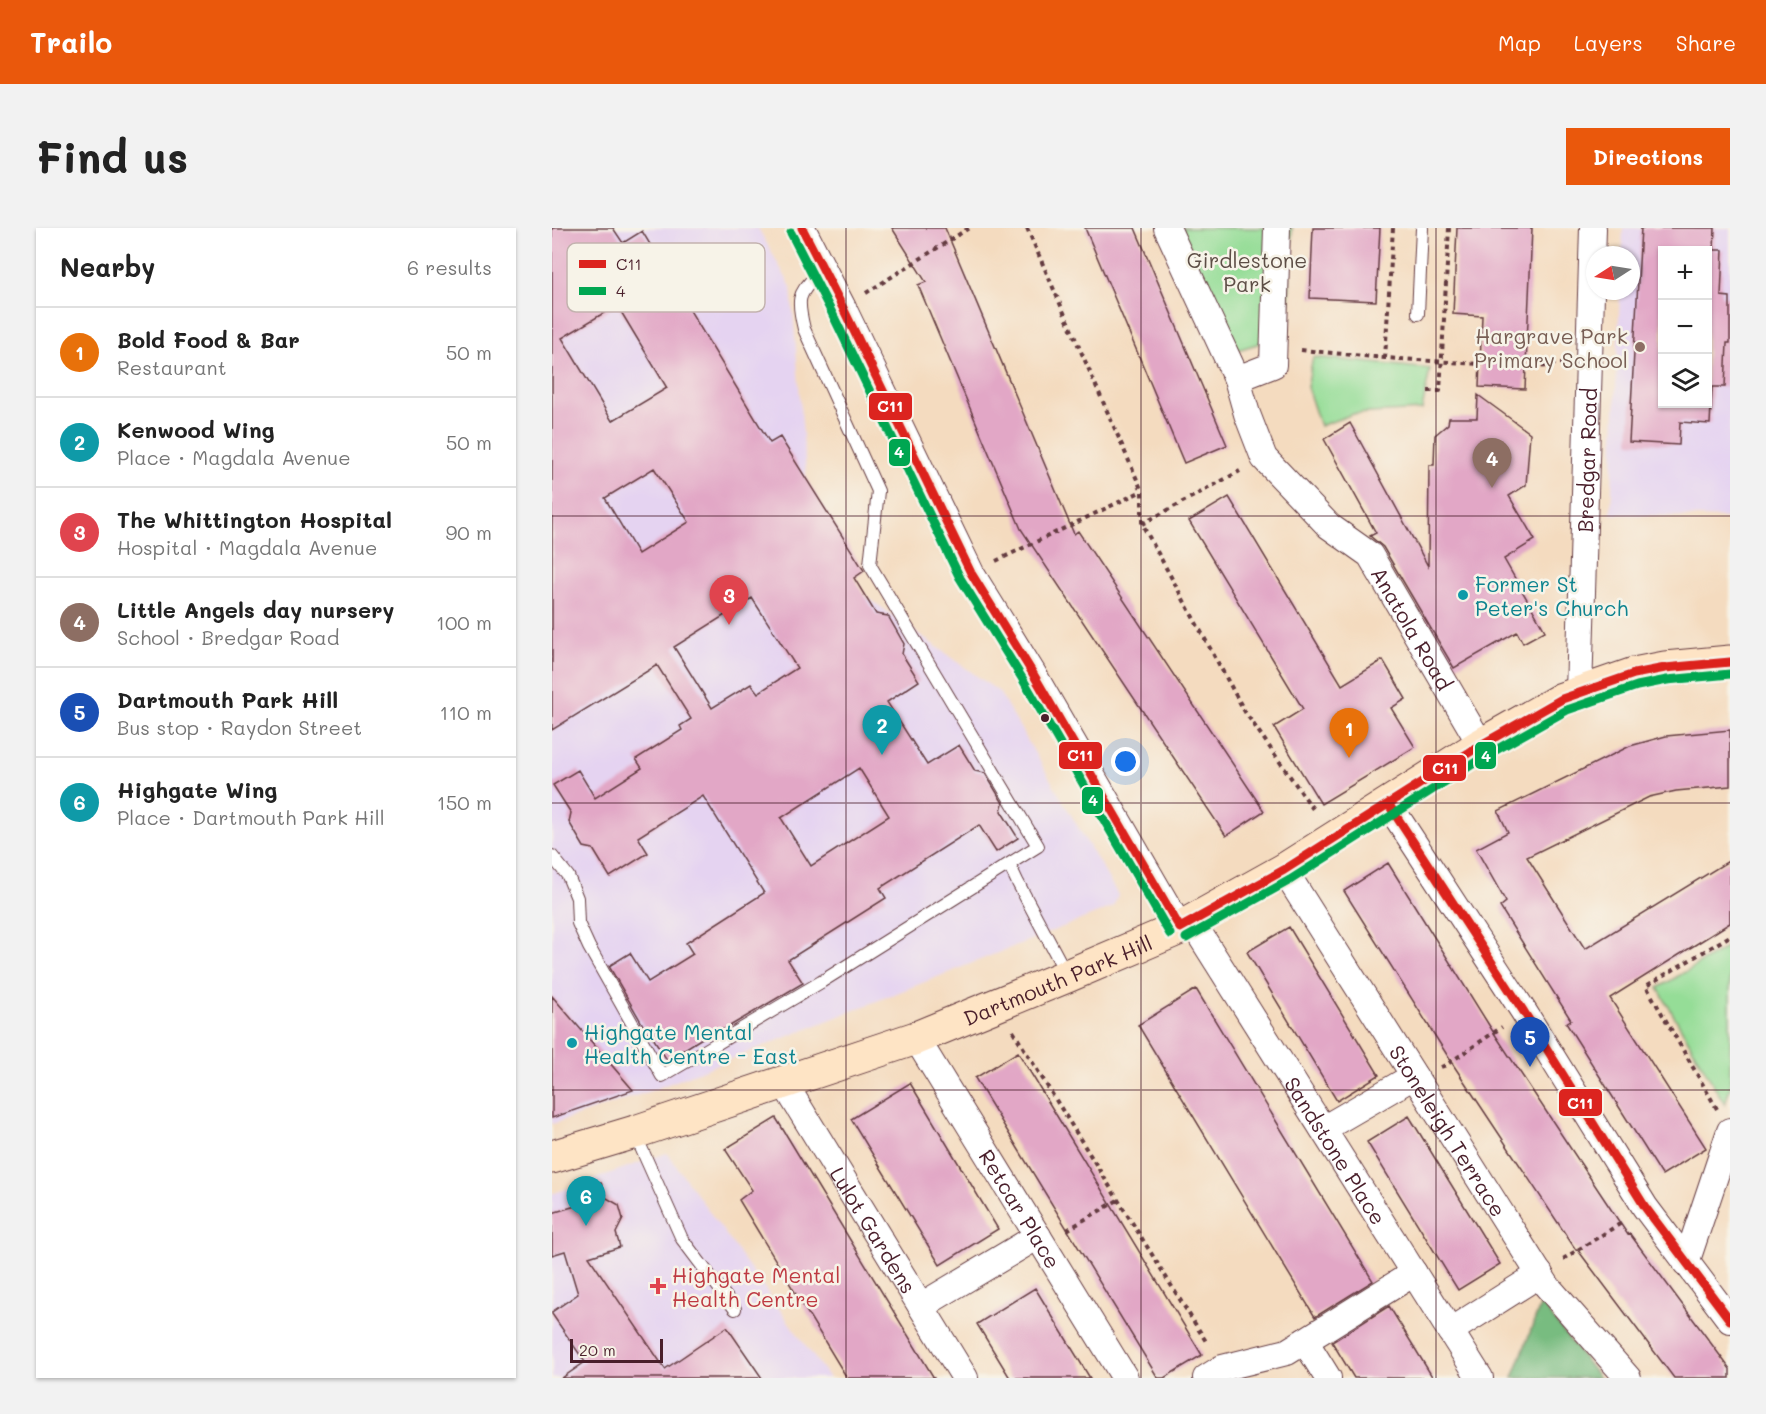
<!DOCTYPE html>
<html lang="en">
<head>
<meta charset="utf-8">
<style>
	body { margin:0; font-family:Mali,sans-serif; background:#f2f2f2; color:#222 }
	.controls { position:absolute; right:18px; top:18px; display:grid; overflow:hidden; border-radius:0px; box-shadow:0 2px 4px #0004 }
	.controls button { width:54px; height:54px; display:grid; place-items:center; padding:0; border:0; border-bottom:2px solid #e0e0e0; background:#fff; color:#222; font:30px sans-serif }
	.compass { position:absolute; left:1034px; top:18px; width:54px; height:54px; border-radius:50%; background:#fff; box-shadow:0 2px 4px #0004; rotate:258deg }
	.scale { position:absolute; left:18px; bottom:15px; width:93px; box-sizing:border-box; padding-left:6px; border:3px solid #4a1f2b; border-top:0; font-size:16px; line-height:21px; white-space:nowrap; color:#4a1f2b; -webkit-text-stroke:4px #f7f3e8; paint-order:stroke }
	.you { position:absolute; left:574px; top:534px; width:21px; height:21px; margin:-15px; border:4px solid #fff; border-radius:50%; background:#1a73e8; box-shadow:0 0 0 9px #1a73e833 }
	.badge { display:grid; place-items:center; width:39px; height:39px; border-radius:50%; background:#ea580c; color:#fff; font-size:20px; font-weight:700 }
	.pin { position:absolute; translate:-50% -50px; filter:drop-shadow(0 2px 3px #0008) }
	.pin::after { content:''; position:absolute; top:32px; width:21px; height:18px; background:inherit; clip-path:polygon(0 0,100% 0,50% 100%) }
	.list { margin:0; padding:0; list-style:none }
	h2 { display:flex; justify-content:space-between; align-items:center; height:78px; margin:0; padding:0 24px; font-size:26px }
	h2 small { font-size:20px; font-weight:400; color:#767676 }
	.list li { display:grid; grid-template-columns:39px 1fr auto; gap:18px; align-items:center; box-sizing:border-box; height:90px; padding:0 24px; border-top:2px solid #e0e0e0 }
	.list b { display:block; font-size:22px; white-space:nowrap }
	.list p { margin:0; font-size:20px; white-space:nowrap; color:#767676 }
	.list em { font-size:20px; font-style:normal; color:#767676 }
	.icon { flex:none; width:33px; height:33px; fill:none; stroke:currentColor; stroke-width:2; stroke-linecap:round; stroke-linejoin:round }
	.map { position:relative; flex:none; width:1178px; height:1150px; overflow:hidden; border-radius:0px }
	header { display:flex; align-items:center; gap:36px; box-sizing:border-box; height:84px; padding:0 30px; background:#ea580c; color:#fff }
	header strong { font-size:28px }
	nav { display:flex; gap:33px; margin-inline-start:auto; font-size:21px }
	.intro { display:flex; align-items:center; justify-content:space-between; box-sizing:border-box; height:144px; padding:0 36px }
	h1 { margin:0; font-size:42px }
	.button { padding:15px 27px; border-radius:0px; background:#ea580c; color:#fff; font-size:21px; font-weight:700 }
	main { display:flex; gap:36px; padding:0 36px }
	aside { flex:1; background:#fff; border-radius:0px; box-shadow:0 2px 4px #0004 }
	.map>svg:first-child { display:block }
</style>
</head>
<body>
<header>
<strong>Trailo</strong>
<nav><a>Map</a><a>Layers</a><a>Share</a></nav>
</header>
<div class="intro"><h1>Find us</h1><a class="button">Directions</a></div>
<main>
<aside>
<h2>Nearby<small>6 results</small></h2>
<ul class="list">
<li><span class="badge" style="background:#e8710a">1</span><div><b>Bold Food &amp; Bar</b><p>Restaurant</p></div><em>50 m</em></li>
<li><span class="badge" style="background:#0f9aa8">2</span><div><b>Kenwood Wing</b><p>Place · Magdala Avenue</p></div><em>50 m</em></li>
<li><span class="badge" style="background:#e0444e">3</span><div><b>The Whittington Hospital</b><p>Hospital · Magdala Avenue</p></div><em>90 m</em></li>
<li><span class="badge" style="background:#8d6e63">4</span><div><b>Little Angels day nursery</b><p>School · Bredgar Road</p></div><em>100 m</em></li>
<li><span class="badge" style="background:#1a4fb4">5</span><div><b>Dartmouth Park Hill</b><p>Bus stop · Raydon Street</p></div><em>110 m</em></li>
<li><span class="badge" style="background:#0f9aa8">6</span><div><b>Highgate Wing</b><p>Place · Dartmouth Park Hill</p></div><em>150 m</em></li>
</ul>
</aside>
<div class="map">
<svg width="1178" height="1150" viewBox="0 0 1178 1150">
	<rect width="100%" height="100%" fill="#f7f3e8"/>
	<filter id="ink" filterUnits="userSpaceOnUse"><feTurbulence type="fractalNoise" baseFrequency=".0167" numOctaves="2"/><feDisplacementMap in="SourceGraphic" scale="12" xChannelSelector="R" yChannelSelector="G"/><feConvolveMatrix kernelMatrix="1 2 1 2 8 2 1 2 1" color-interpolation-filters="sRGB"/></filter>
	<filter id="wash" filterUnits="userSpaceOnUse"><feTurbulence type="fractalNoise" baseFrequency=".008" numOctaves="4" result="noise"/><feDisplacementMap in="SourceGraphic" scale="24" xChannelSelector="R" yChannelSelector="G"/><feGaussianBlur stdDeviation="1.35" result="paint"/><feColorMatrix in="noise" values="0 0 0 0 0 0 0 0 0 0 0 0 0 0 0 0 0 1.4 0 .05"/><feComposite in="paint" operator="in"/></filter>
	<g filter="url(#wash)">
		<rect width="100%" height="100%" fill="#f4dbbf"/>
		<path fill="#e5d3f1" fill-rule="evenodd" d="M0,0h206l33,59 22,271 186,134 119,203 -5,12 -460,183 -101,34z
			M1071,0h107v290l-119,-4 9,-223h11v-36h-9zM1110,22h46v154h-46z
			M115,925l162,225h-277v-184z"/>
		<path fill="#95dd97" stroke="#707e61" stroke-width="1.5" d="M630,0h110l-4,103 -21,10 -33,10z
			M761,129l117,12 -8,41 -69,4 -33,12 -13,-39z
			M1178,717v142l-5,18 -67,-117z"/>
		<path fill="#78bc80" stroke="#616e56" stroke-width="1.5" d="M989,1075l58,75h-86z"/>
		<g id="blocks">
			<path fill="#e2a7c6" fill-rule="evenodd" d="M0,0h61l10,15 19,-12 128,212 10,-6 83,132 1,2 -10,7 22,36 12,2 16,28 -2,10 17,27 -32,21 40,63 32,-20 16,26 10,2 18,30 -2,8 17,27 -22,14 -17,-27 -99,63 6,10 -98,62 15,23 -80,47 -1,-1 -14,9 -1,-3 -40,25 -17,-27 -3,-1 -38,-66 21,-13 18,29 45,-28 -7,-11 78,-50 -61,-97 -65,41 10,16 -38,24 -17,-28 -9,-2 -15,-25 2,-9 -18,-28 25,-15 17,28 47,-30 -6,-9 46,-29 -2,-4 11,-7 -34,-54 -105,65zM65,77l50,83 -55,33 -50,-83zM102,240l35,54 -51,32 -33,-56zM200,370l45,70 -39,25 -7,-9 -39,24 -38,-61zM307,540l30,48 -78,50 -30,-48z
				M340,0h53l129,306 4,-3 186,280 -38,25 -205,-307 -103,-244 8,-3z
				M533,0h50l92,217 -43,18z
				M761,0h67l-4,73 -66,-3z
				M905,0h75l-7,161 -46,-2 3,-71 -29,-2z
				M1089,0h74l-1,22h9l-2,46 9,1v46h-3l-2,44h-13l-2,37 -30,-2 -1,23 -50,-3zM1110,22h45v154h-45z
				M926,167l52,38 -4,52 -17,11 26,44 -31,19 41,72 -22,12 -6,-11 -63,36 -71,-121 -13,-11 6,-3 -52,-94 26,-16 78,143 1,-101h5l1,-30 13,-11 1,-6h28z
				M677,269l113,188 41,-25 23,39 -15,9 24,39 -94,57 -47,-77 29,-18 -114,-188z
				M1178,502v56l-54,5 -27,6 -122,60 58,92 145,-89v63l-120,75 96,150 -44,27 -96,-152 5,-3 -71,-113 6,-5 -30,-53 32,-17 -10,-21 132,-65 36,-10z
				M836,635l104,167 136,205 2,-1 100,135v9h-56l-97,-129 -1,1 -122,-184 -110,-175z
				M737,699l90,148 -42,26 -90,-149z
				M644,761l177,292 -58,36 -177,-292z
				M0,768l81,94 -81,28z
				M466,824l184,303 -38,23h-6l-183,-300z
				M358,855l88,146 -58,36 -89,-146z
				M857,888l91,148 -42,26 -91,-148z
				M224,890l158,260h-87l-108,-178 13,-10 -27,-41z
				M49,954l4,15 14,8 4,14 -7,14 4,14 -31,10 76,112 62,-42 35,51h-200l23,-16 -33,-48v-2l26,-18 -13,-43 -13,4v-42l27,-8 -5,-15z
				M483,1060l55,90h-80l-33,-54z
				M837,1078l44,72h-79l-22,-36z"/>
		</g>
	</g>
	<g filter="url(#ink)">
		<use href="#blocks" fill-opacity="0" stroke="#643b41" stroke-width="1.5"/>
		<g fill="none" stroke-linecap="round" stroke-linejoin="round">
			<defs>
				<path id="lane" d="M271,39c-23,28 -28,25 -19,62l74,162 -8,74 168,281 -29,18 8,17 50,94
					M866,86l4,-86
					M0,628l16,20 9,22 1,25 11,24 73,129 159,-94 188,-118
					M83,906l47,105 53,70"/>
				<g id="street">
					<path d="M250,0l41,80 128,265 61,99 148,256"/>
					<path d="M615,0l70,151"/>
					<path id="s1" d="M725,0l-4,137 -36,14 10,35 17,44 65,68 41,29 111,190"/>
					<path id="s2" d="M1027,464l14,-464"/>
					<path d="M837,577l135,207 121,195 85,113"/>
					<path id="s3" d="M732,642l263,416 81,92"/>
					<path id="s4" d="M640,694l288,456"/>
					<path id="s5" d="M364,810l209,340"/>
					<path id="s6" d="M232,855l181,295"/>
					<path d="M771,901l91,-53"/>
					<path d="M1134,1035l44,-132"/>
					<path d="M369,1078l117,-70"/>
					<path d="M898,1103l90,-57"/>
					<path d="M753,1113l23,37"/>
					<path d="M654,1150l16,-10 65,-16 127,-79"/>
				</g>
				<g id="secondary">
					<path id="s7" d="M0,929l83,-25 281,-94 151,-62 113,-48 104,-58 197,-125 81,-46 72,-25 31,-6 65,-6"/>
				</g>
			</defs>
			<use href="#lane" stroke="#643b41" stroke-width="14"/>
			<use href="#street" stroke="#643b41" stroke-width="28"/>
			<use href="#secondary" stroke="#643b41" stroke-width="35"/>
			<path stroke="#643b41" stroke-width="4" stroke-dasharray="4.5 4.5" stroke-linecap="butt" d="M475,0l115,263v33l103,188 70,100
				M314,65l103,-65
				M749,122l84,8 95,6
				M833,130l8,-130
				M981,136h29
				M982,137l1,2 14,-1
				M876,163h12l9,-163
				M590,296l98,-53
				M444,333l146,-70
				M461,803l194,312
				M889,839l5,-2 56,-38
				M1165,881l-71,-123 84,-50
				M515,1002l51,-30
				M1011,1031l60,-37"/>
			<use href="#lane" stroke="#fff" stroke-width="12"/>
			<use href="#street" stroke="#fff" stroke-width="26"/>
			<use href="#secondary" stroke="#fee4c5" stroke-width="33"/>
			<defs>
				<path id="bus-1" d="M250,0l41,80 128,265 61,99 148,256
					M837,577l135,207 121,195 85,113
					M628,700l104,-58 197,-125 81,-46 72,-25 31,-6 65,-6"/>
				<path id="bus-2" d="M239,5l41,80 128,265 62,100 148,256
					M634,710l104,-58 197,-125 80,-45 70,-24 30,-6 63,-6"/>
			</defs>
			<use href="#bus-1" stroke="#f7f3e8" stroke-width="14"/>
			<use href="#bus-2" stroke="#f7f3e8" stroke-width="14"/>
			<use href="#bus-1" stroke="#dc241f" stroke-width="9"/>
			<use href="#bus-2" stroke="#00a651" stroke-width="9"/>
		</g>
	</g>
	<path fill="none" stroke="#4a1f2b" stroke-width="1.5" stroke-opacity="0.55" d="M294,0v1150M589,0v1150M884,0v1150M0,288h1178M0,575h1178M0,862h1178"/>
	<circle fill="#8d6e63" stroke="#f7f3e8" stroke-width="2" cx="1088" cy="119" r="6"/>
	<g fill="#0f9aa8" stroke="#f7f3e8" stroke-width="2">
		<circle cx="911" cy="367" r="6"/>
		<circle cx="20" cy="815" r="6"/>
	</g>
	<circle fill="#4a1f2b" stroke="#f7f3e8" stroke-width="2" cx="493" cy="490" r="5"/>
	<path fill="#e0444e" stroke="#f7f3e8" stroke-width="2" d="M103 1049h6v6h6v6h-6v6h-6v-6h-6v-6h6z"/>
	<g text-anchor="middle" dominant-baseline="central" stroke-width="5" stroke-linejoin="round" paint-order="stroke">
		<g font-size="21" fill="#5d4e46" stroke="#f7f3e8">
			<text x="695" y="31">Girdlestone<tspan x="695" dy="24">Park</tspan></text>
		</g>
		<g font-size="21" fill="#785e54" stroke="#f7f3e8" text-anchor="end">
			<text x="1076" y="107">Hargrave Park<tspan x="1076" dy="24">Primary School</tspan></text>
		</g>
		<g font-size="21" fill="#4a1f2b" stroke="#f7f3e8">
			<text stroke="none"><textPath href="#s2" startOffset="232">Bredgar Road</textPath></text>
			<text stroke="none"><textPath href="#s1" startOffset="488">Anatola Road</textPath></text>
			<text stroke="none"><textPath href="#s7" startOffset="536">Dartmouth Park Hill</textPath></text>
			<text stroke="none"><textPath href="#s3" startOffset="308">Stoneleigh Terrace</textPath></text>
			<text stroke="none"><textPath href="#s4" startOffset="270">Sandstone Place</textPath></text>
			<text stroke="none"><textPath href="#s5" startOffset="200">Retcar Place</textPath></text>
			<text stroke="none"><textPath href="#s6" startOffset="172">Lulot Gardens</textPath></text>
		</g>
		<g font-size="21" fill="#0d838f" stroke="#f7f3e8" text-anchor="start">
			<text x="923" y="355">Former St<tspan x="923" dy="24">Peter's Church</tspan></text>
			<text x="32" y="803">Highgate Mental<tspan x="32" dy="24">Health Centre - East</tspan></text>
		</g>
		<g font-size="21" fill="#be3a42" stroke="#f7f3e8" text-anchor="start">
			<text x="120" y="1046">Highgate Mental<tspan x="120" dy="24">Health Centre</tspan></text>
		</g>
	</g>
	<rect x="15" y="15" width="198" height="69" rx="9" fill="#f7f3e8" stroke="#c3b3af" stroke-width="1.5"/>
	<rect x="27" y="32" width="27" height="8" fill="#dc241f"/>
	<rect x="27" y="59" width="27" height="8" fill="#00a651"/>
	<g font-size="16" fill="#4a1f2b">
		<text x="64" y="42">C11</text>
		<text x="64" y="69">4</text>
	</g>
	<g stroke="#f7f3e8" stroke-width="2">
		<rect x="316" y="164" width="45" height="29" rx="6" fill="#dc241f"/>
		<rect x="336" y="210" width="23" height="29" rx="6" fill="#00a651"/>
		<rect x="506" y="513" width="45" height="29" rx="6" fill="#dc241f"/>
		<rect x="922" y="513" width="23" height="29" rx="6" fill="#00a651"/>
		<rect x="870" y="526" width="45" height="28" rx="6" fill="#dc241f"/>
		<rect x="529" y="558" width="23" height="29" rx="6" fill="#00a651"/>
		<rect x="1006" y="860" width="45" height="29" rx="6" fill="#dc241f"/>
	</g>
	<g font-size="16" text-anchor="middle" font-weight="bold" fill="#fff">
		<text x="338" y="184">C11</text>
		<text x="347" y="230">4</text>
		<text x="528" y="533">C11</text>
		<text x="934" y="534">4</text>
		<text x="893" y="546">C11</text>
		<text x="541" y="578">4</text>
		<text x="1028" y="881">C11</text>
	</g>
</svg>
<div class="controls">
<button>+</button>
<button>−</button>
<button><svg class="icon" aria-label="layers" viewBox="0 0 24 24"><path d="M12 4l9 5-9 5-9-5zM3 14l9 5 9-5"/></svg></button>
</div>
<svg class="compass" viewBox="-18 -18 36 36"><path d="M0-13l5 13h-10z" fill="#e53935"/><path d="M0 13l5-13h-10z" fill="#767676"/></svg>
<div class="scale">20 m</div>
<div class="you"></div>
<div class="pin badge" style="left:797px;top:530px;background:#e8710a">1</div>
<div class="pin badge" style="left:330px;top:527px;background:#0f9aa8">2</div>
<div class="pin badge" style="left:177px;top:397px;background:#e0444e">3</div>
<div class="pin badge" style="left:940px;top:260px;background:#8d6e63">4</div>
<div class="pin badge" style="left:978px;top:839px;background:#1a4fb4">5</div>
<div class="pin badge" style="left:34px;top:998px;background:#0f9aa8">6</div>
</div>
</main>
</body>
</html>
